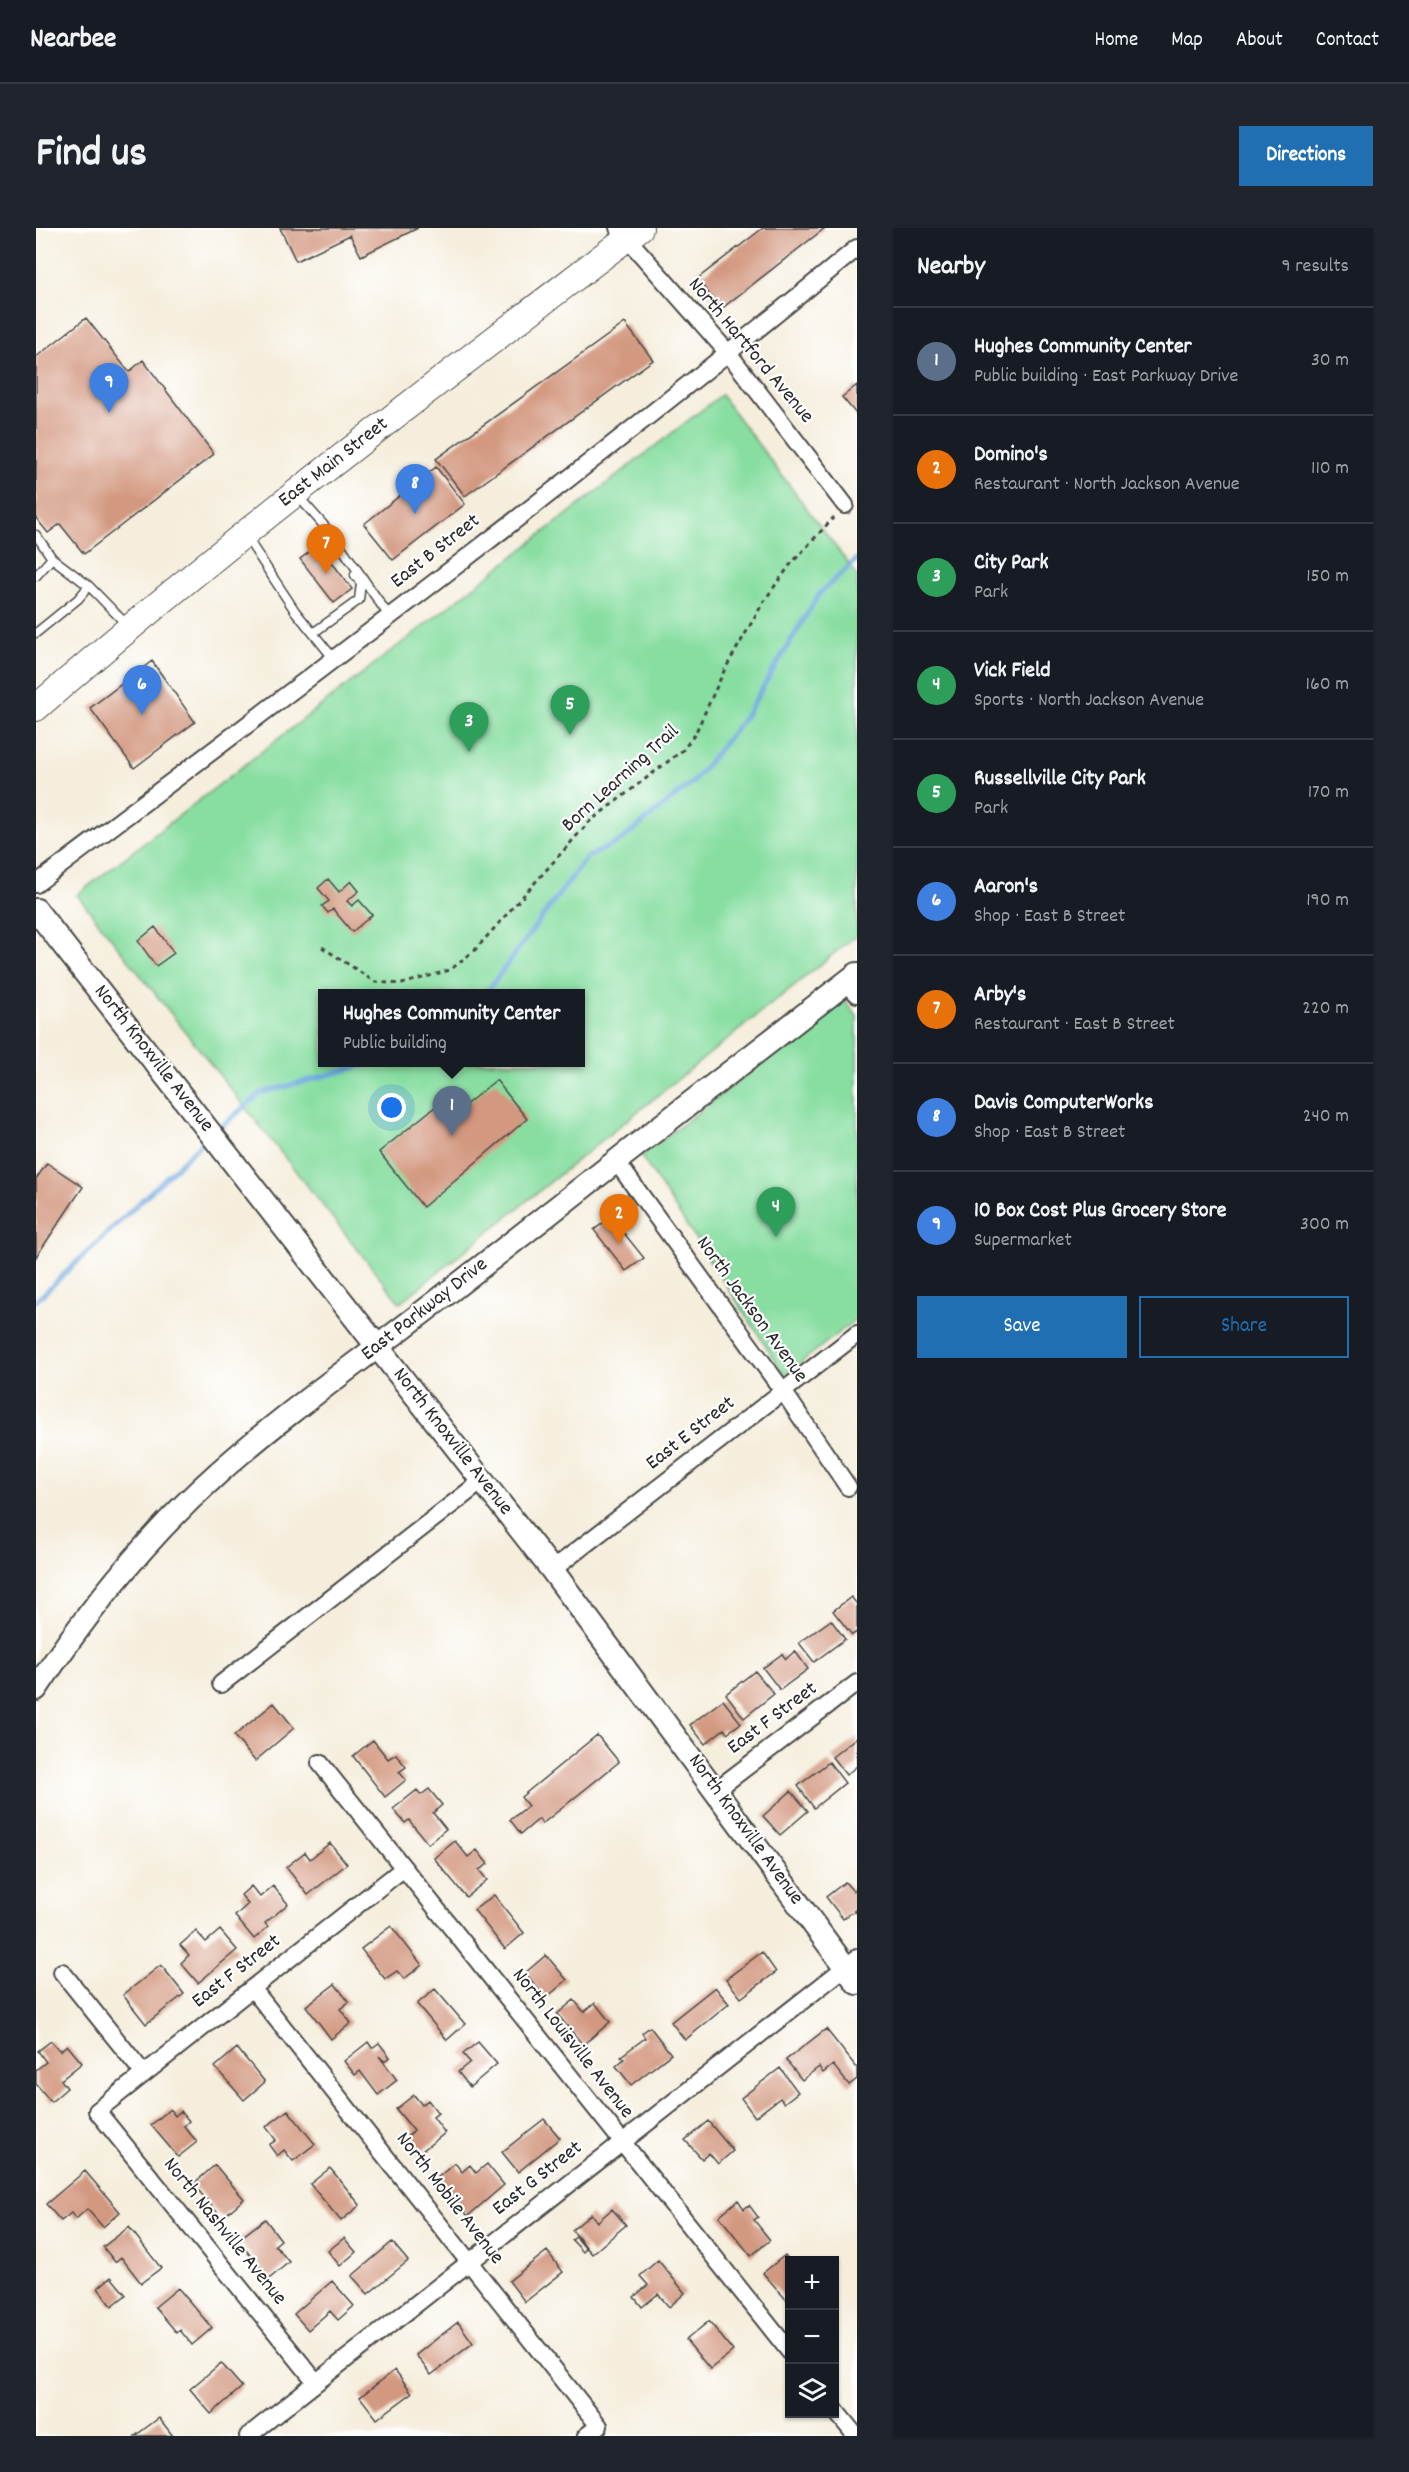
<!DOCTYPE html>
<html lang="en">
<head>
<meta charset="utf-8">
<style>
	body { margin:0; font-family:Dekko,sans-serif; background:#20242c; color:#f1f3f6 }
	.controls { position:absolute; right:18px; bottom:18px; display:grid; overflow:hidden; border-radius:0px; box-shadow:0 2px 4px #0004 }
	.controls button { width:54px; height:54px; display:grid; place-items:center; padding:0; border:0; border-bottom:2px solid #363941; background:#171b24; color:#f1f3f6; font:30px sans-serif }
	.you { position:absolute; left:356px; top:880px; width:21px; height:21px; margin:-15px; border:4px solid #fff; border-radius:50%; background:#1a73e8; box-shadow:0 0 0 9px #1a73e833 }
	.badge { display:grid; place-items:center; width:39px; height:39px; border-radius:50%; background:#1f6fb2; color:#fff; font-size:20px; font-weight:700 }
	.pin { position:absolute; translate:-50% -50px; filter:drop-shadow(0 2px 3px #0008) }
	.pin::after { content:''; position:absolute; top:32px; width:21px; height:18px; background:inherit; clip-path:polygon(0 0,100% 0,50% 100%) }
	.popup { position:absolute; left:282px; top:761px; width:267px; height:78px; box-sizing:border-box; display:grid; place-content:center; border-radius:0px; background:#171b24; filter:drop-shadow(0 2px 4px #0005); font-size:20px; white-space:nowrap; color:#9ea1a6 }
	.popup b { font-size:22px; color:#f1f3f6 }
	.popup::after { content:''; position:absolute; left:50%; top:100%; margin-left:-12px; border:12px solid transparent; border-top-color:#171b24 }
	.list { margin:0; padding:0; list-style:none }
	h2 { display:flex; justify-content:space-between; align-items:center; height:78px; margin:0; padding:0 24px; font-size:26px }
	h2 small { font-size:20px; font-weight:400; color:#9ea1a6 }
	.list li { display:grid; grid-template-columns:39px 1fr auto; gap:18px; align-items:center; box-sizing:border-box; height:108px; padding:0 24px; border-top:2px solid #363941 }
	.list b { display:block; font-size:22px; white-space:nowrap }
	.list p { margin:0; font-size:20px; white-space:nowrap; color:#9ea1a6 }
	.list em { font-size:20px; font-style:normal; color:#9ea1a6 }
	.actions { display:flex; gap:12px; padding:18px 24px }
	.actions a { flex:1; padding:14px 0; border:2px solid #1f6fb2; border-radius:0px; text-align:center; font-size:21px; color:#1f6fb2 }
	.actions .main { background:#1f6fb2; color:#fff }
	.icon { flex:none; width:33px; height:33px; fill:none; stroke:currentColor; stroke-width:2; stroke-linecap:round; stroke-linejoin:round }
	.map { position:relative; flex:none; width:821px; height:2208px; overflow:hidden; border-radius:0px }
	header { display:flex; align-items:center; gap:36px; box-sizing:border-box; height:84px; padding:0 30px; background:#171b24; border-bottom:2px solid #363941 }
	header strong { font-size:28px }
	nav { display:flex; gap:33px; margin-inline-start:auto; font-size:21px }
	.intro { display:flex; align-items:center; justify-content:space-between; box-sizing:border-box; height:144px; padding:0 36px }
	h1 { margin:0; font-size:42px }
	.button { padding:15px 27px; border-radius:0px; background:#1f6fb2; color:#fff; font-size:21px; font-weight:700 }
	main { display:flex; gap:36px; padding:0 36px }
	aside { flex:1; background:#171b24; border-radius:0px; box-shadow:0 2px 4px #0004 }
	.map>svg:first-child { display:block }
</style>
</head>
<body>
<header>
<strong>Nearbee</strong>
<nav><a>Home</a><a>Map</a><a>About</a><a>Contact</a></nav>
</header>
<div class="intro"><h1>Find us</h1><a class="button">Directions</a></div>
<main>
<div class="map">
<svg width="821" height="2208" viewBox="0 0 821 2208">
	<rect width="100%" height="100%" fill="#fff"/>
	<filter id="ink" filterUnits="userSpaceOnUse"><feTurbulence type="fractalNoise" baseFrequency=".0167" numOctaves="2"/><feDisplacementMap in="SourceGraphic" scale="12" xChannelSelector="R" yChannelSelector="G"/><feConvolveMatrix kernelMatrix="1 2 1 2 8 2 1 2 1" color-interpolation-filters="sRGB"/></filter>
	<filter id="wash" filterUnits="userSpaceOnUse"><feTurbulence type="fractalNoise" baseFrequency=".008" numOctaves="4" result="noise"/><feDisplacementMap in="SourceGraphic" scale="24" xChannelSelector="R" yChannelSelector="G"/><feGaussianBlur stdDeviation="1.35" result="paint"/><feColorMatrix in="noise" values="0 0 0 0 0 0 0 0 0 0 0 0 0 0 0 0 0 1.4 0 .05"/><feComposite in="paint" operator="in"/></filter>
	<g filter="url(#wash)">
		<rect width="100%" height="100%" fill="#f5eedd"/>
		<path fill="#88dea1" stroke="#5a8466" stroke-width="1.5" fill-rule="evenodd" d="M685,167l136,180v360l-457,368 -323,-408zM287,766h258v68h-258z
			M809,772l12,16v302l-72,57 -144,-219z"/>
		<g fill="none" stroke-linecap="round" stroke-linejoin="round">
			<path stroke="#6ea9de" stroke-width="5" d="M449,766l101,-136 34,-17 73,-59 52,-65 74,-123 38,-35
				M180,903l45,-38 115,-31
				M0,1073l170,-162"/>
		</g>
		<g id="blocks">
			<path fill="#d39880" d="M244,0h138l-57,28 -11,-21 -54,26z
				M727,0h62l-104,81 -24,-30z
				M50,90l43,54 14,-12 71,94 -130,100 -24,-30 -12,9 -12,-15v-161z
				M589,95l28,37 -188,136 -29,-37z
				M821,157v30l-15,-18z
				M400,239l29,37 -72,56 -29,-36z
				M283,317l33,44 -18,14 -34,-44z
				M116,433l43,61 -61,46 -44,-60z
				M292,651l11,13 12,-11 8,10 -12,10 5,5 7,-6 13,15 -20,17 -19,-23 -5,4 -6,-7 7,-5 -11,-13z
				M119,699l19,26 -18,13 -18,-25z
				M460,852l31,39 -104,88 -44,-55 57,-46 11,14z
				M11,935l36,24 -47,70v-78z
				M575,989l33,41 -18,13 -32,-41z
				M815,1369l6,7v28l-5,3 -19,-24z
				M795,1392l14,19 -31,23 -15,-19z
				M759,1423l13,18 -28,21 -17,-22 19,-14 4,5z
				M719,1443l19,23 -30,24 -18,-24z
				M687,1472l18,23 -14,10 -3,-4 -19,15 -15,-19z
				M238,1475l20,25 -39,33 -21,-25z
				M561,1507l22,27 -77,62 -3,-5 -18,15 -11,-14 18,-14 -7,-9z
				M821,1509v29l-11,9 -14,-18z
				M337,1512l15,19 8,-5 10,13 -7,5 7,8 -21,17 -32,-41z
				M793,1534l16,21 -31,25 -16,-22z
				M393,1561l13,16 -9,8 13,16 -18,15 -19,-24 -4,3 -12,-14 24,-19 4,5z
				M755,1563l17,20 -28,24 -17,-19z
				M419,1613l13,16 9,-7 11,14 -9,6 8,10 -21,17 -32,-39z
				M294,1615l17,21 -39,31 -22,-28 19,-15 5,7z
				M809,1654l8,9 4,-3v26l-2,-4 -12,9 -17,-22z
				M215,1658l9,11 13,-11 15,18 -23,19 3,4 -14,12 -19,-23 13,-12 -7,-9z
				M458,1667l30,38 -19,16 -31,-39z
				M355,1698l31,39 -18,14 -7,-8 -12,8 -24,-30z
				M184,1702l17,20 -39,33 -17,-20 8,-8 -9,-10 16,-14 10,11z
				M726,1724l14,20 -35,26 -15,-19z
				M510,1727l21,25 -21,18 -21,-25z
				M125,1737l23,29 -38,30 -23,-29z
				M299,1756l14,18 -9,7 11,14 -20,16 -25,-33z
				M679,1759l14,17 -44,36 -14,-18z
				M399,1761l30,35 -18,16 -30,-36z
				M538,1772l10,12 11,-9 15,19 -27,23 -26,-31z
				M614,1799l21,27 -40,31 -15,-19 8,-7 -3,-3 24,-18 -3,-5z
				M790,1801l31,39v11l-8,6 -16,-20 -10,8 -4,-6 -17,13 -16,-20z
				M15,1813l9,10 7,-6 15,18 -21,17 6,8 -16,14 -15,-18v-14l10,-8 -8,-11z
				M332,1814l4,6 7,-5 11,14 -6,4 -5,-5 18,24 -19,15 -18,-24 -5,4 -11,-14z
				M442,1814l19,22 -27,23 -12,-15 12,-10 -7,-8z
				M201,1820l28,34 -21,18 -29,-33z
				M744,1840l18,24 -14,11 -4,-5 -25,19 -14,-19z
				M378,1867l8,10 6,-5 10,13 -5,4 12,16 -27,21 -13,-16 9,-7 -18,-22z
				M134,1881l5,7 6,-5 8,10 -5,5 13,16 -19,15 -27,-32z
				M252,1882l27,34 -22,17 -9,-11 -7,6 -8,-11 7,-5 -10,-13z
				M508,1891l16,19 -42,34 -16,-20z
				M672,1893l25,30 -15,13 -9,-11 -7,6 -17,-19z
				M419,1935l7,9 8,-7 6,8 11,-9 17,21 -36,31 -31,-38z
				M179,1937l29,34 -22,19 -29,-34z
				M294,1940l30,37 -19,16 -31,-37z
				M49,1943l35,41 -17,15 -16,-18 -11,10 -5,-6 -10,8 -15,-17z
				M702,1972l6,9 5,-4 9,12 -4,3 16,20 -19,16 -32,-40z
				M576,1981l14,16 -34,29 -20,-24 19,-16 6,8z
				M229,1991l16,21 -6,5 14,17 -20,17 -31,-39z
				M93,1999l32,41 -20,15 -20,-26 -6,5 -12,-15z
				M540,2009l10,12 -3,3 -11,-12z
				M308,2010l12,14 -16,14 -12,-15z
				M356,2014l16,19 -40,33 -16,-18z
				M511,2023l16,21 -38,30 -16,-21z
				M749,2027l5,6v43l-27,-31z
				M622,2032l27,33 -16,14 -11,-13 -16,13 -8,-10 14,-12 -8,-9z
				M75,2049l15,18 -14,11 -14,-18z
				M296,2053l22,25 -16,14 -8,-9 -22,19 -14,-16z
				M142,2060l34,40 -20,17 -12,-15 -3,3 -22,-26z
				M673,2093l24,30 -23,18 -24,-29z
				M422,2094l15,21 -42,32 -15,-20z
				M185,2135l21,24 -31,27 -21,-25z
				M359,2142l17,23 -35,26 -17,-22z
				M123,2190l14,18h-38z"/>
		</g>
	</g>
	<g filter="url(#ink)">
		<use href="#blocks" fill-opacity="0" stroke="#494846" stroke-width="1.5"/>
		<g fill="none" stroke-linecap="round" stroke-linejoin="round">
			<defs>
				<path id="lane" d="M261,267l38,43 54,78
					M0,307l16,23 37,28 39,40
					M209,307l50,76 39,48
					M0,348l16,-18
					M0,405l42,-34 11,-13
					M277,405l46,-33 2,-17 -6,-8"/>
				<path id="street" d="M582,0l111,126 116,151
					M0,656c276,-208 554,-416 821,-636
					M811,754l10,12
					M580,933l167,230 65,96
					M516,1342l305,-236
					M185,1456l261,-203
					M284,1535l470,589
					M680,1562l141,-107
					M26,1744l82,102
					M216,1760l347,438 -13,10
					M280,2154l-219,-271 307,-243
					M798,2181l22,27
					M212,2208l609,-478"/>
				<path id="secondary" d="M0,682l516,660 305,413
					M0,1461c51,-77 111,-152 180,-214 72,-65 153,-120 229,-180 137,-107 274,-215 412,-321"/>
				<path id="primary" d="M0,480c194,-170 400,-324 604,-480"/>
			</defs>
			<use href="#lane" stroke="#494846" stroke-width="11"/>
			<use href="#street" stroke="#494846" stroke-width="20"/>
			<use href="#secondary" stroke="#494846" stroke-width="26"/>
			<use href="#primary" stroke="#494846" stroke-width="28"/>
			<path stroke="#494846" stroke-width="3" stroke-dasharray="4.5 4.5" stroke-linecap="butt" d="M286,719l53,35 27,2 48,-14 24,-19 115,-129 94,-72 12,-16 29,-63 40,-70 26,-36 44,-48"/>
			<use href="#lane" stroke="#fff" stroke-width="8"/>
			<use href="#street" stroke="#fff" stroke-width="16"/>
			<use href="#secondary" stroke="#fff" stroke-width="22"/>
			<use href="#primary" stroke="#fff" stroke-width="26"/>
		</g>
	</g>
	<g text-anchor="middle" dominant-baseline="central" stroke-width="4.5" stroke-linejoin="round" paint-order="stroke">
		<g font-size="21" fill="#2b2b2b" stroke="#fff">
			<text transform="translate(714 123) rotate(50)">North Hartford Avenue</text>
			<text transform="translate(298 235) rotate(-38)">East Main Street</text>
			<text transform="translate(400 324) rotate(-38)">East B Street</text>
			<text transform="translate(585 551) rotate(-42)">Born Learning Trail</text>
			<text transform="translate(117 831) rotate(52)">North Knoxville Avenue</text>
			<text transform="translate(389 1082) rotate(-38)">East Parkway Drive</text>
			<text transform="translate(715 1082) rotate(54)">North Jackson Avenue</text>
			<text transform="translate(655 1206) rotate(-38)">East E Street</text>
			<text transform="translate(416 1214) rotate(52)">North Knoxville Avenue</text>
			<text transform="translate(737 1491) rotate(-37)">East F Street</text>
			<text transform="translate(709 1602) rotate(54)">North Knoxville Avenue</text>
			<text transform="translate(201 1744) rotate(-38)">East F Street</text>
			<text transform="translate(536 1816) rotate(52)">North Louisville Avenue</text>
			<text transform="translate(502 1951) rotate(-38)">East G Street</text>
			<text transform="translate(413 1971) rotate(52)">North Mobile Avenue</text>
			<text transform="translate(188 2004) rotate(51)">North Nashville Avenue</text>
		</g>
	</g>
</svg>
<div class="controls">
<button>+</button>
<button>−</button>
<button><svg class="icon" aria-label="layers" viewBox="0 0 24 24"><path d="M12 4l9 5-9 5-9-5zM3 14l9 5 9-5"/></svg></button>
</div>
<div class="you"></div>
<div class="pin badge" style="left:416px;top:908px;background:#5c6f8a">1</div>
<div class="popup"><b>Hughes Community Center</b>Public building</div>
<div class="pin badge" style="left:583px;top:1016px;background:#e8710a">2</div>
<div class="pin badge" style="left:433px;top:524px;background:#2e9e5b">3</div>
<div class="pin badge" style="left:740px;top:1009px;background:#2e9e5b">4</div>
<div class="pin badge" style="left:534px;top:507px;background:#2e9e5b">5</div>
<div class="pin badge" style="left:106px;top:487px;background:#3f7fe0">6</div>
<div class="pin badge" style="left:290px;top:346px;background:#e8710a">7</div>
<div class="pin badge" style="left:379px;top:286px;background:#3f7fe0">8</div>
<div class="pin badge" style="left:73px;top:185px;background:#3f7fe0">9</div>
</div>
<aside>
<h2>Nearby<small>9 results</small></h2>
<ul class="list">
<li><span class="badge" style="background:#5c6f8a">1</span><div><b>Hughes Community Center</b><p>Public building · East Parkway Drive</p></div><em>30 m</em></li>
<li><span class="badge" style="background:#e8710a">2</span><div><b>Domino's</b><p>Restaurant · North Jackson Avenue</p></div><em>110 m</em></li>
<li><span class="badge" style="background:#2e9e5b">3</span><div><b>City Park</b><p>Park</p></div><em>150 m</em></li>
<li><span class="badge" style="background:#2e9e5b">4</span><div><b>Vick Field</b><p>Sports · North Jackson Avenue</p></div><em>160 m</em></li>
<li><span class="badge" style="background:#2e9e5b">5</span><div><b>Russellville City Park</b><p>Park</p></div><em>170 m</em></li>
<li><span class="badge" style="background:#3f7fe0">6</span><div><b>Aaron's</b><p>Shop · East B Street</p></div><em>190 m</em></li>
<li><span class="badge" style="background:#e8710a">7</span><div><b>Arby's</b><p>Restaurant · East B Street</p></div><em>220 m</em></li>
<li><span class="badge" style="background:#3f7fe0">8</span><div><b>Davis ComputerWorks</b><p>Shop · East B Street</p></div><em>240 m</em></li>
<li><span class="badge" style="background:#3f7fe0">9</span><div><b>10 Box Cost Plus Grocery Store</b><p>Supermarket</p></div><em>300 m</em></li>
</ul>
<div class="actions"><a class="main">Save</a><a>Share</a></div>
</aside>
</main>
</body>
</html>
